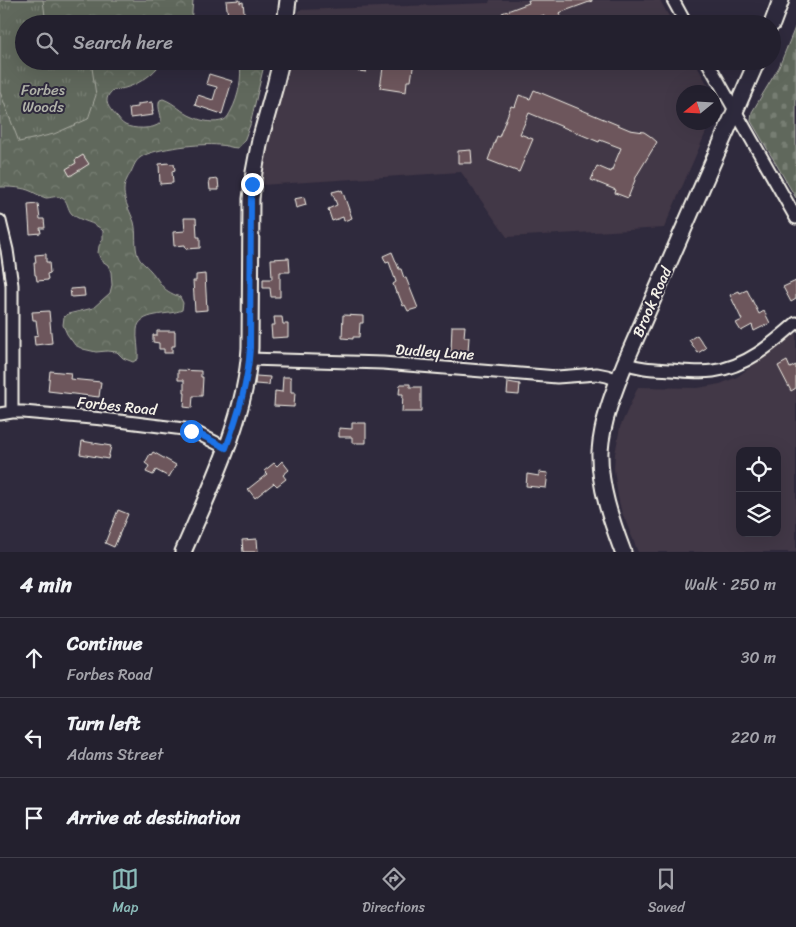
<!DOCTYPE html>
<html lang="en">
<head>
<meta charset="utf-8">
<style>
	body { margin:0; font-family:Sriracha,sans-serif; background:#2f2d3a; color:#f1f3f6 }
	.controls { position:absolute; right:15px; bottom:15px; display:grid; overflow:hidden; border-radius:10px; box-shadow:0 5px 20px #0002 }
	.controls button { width:45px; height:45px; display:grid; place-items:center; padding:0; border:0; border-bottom:1px solid #403e4a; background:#23202e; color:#f1f3f6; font:25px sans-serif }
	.compass { position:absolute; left:676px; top:85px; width:45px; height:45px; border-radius:50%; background:#23202e; box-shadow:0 5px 20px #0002; rotate:252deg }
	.stop { position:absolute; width:15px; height:15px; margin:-11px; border:4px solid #1a73e8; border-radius:50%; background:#fff }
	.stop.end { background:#1a73e8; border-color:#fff; box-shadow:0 1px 5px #0008 }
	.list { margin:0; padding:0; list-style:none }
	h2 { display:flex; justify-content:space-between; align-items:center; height:65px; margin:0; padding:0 20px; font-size:21px }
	h2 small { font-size:16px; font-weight:400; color:#a3a3aa }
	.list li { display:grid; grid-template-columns:32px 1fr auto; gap:15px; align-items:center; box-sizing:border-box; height:80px; padding:0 20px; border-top:1px solid #403e4a }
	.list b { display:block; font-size:19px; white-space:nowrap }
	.list p { margin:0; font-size:16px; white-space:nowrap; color:#a3a3aa }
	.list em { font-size:16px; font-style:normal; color:#a3a3aa }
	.icon { flex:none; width:28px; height:28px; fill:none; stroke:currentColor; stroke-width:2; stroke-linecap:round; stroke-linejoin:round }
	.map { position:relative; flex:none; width:796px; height:552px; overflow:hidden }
	.search { position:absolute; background:#23202e; box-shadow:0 5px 20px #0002; left:15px; right:15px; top:15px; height:55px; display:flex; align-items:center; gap:12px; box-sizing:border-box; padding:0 18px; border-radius:28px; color:#a3a3aa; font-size:19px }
	.sheet { height:305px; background:#23202e }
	nav { display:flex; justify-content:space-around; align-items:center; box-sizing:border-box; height:70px; border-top:1px solid #403e4a; background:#23202e; font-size:14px; color:#a3a3aa }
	nav a { display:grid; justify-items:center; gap:2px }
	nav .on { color:#8bbbb9 }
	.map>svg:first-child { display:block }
</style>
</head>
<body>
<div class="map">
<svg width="796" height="552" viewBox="0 0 796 552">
	<defs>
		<pattern id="forest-crowns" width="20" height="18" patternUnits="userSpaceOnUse" patternTransform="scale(1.25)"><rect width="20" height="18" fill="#60685c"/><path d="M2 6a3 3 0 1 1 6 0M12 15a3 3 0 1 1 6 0" fill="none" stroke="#777e73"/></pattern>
		<pattern id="cemetery-stones" width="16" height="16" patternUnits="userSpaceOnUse" patternTransform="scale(1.25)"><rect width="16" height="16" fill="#60685c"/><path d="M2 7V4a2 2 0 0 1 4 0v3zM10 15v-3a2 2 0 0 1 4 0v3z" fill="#777e73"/></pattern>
		<pattern id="park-tufts" width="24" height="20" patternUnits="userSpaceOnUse" patternTransform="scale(1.25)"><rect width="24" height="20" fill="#60685c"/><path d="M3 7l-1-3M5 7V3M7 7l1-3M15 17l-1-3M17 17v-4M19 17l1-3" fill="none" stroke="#777e73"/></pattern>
	</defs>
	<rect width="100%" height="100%" fill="#2f2a3d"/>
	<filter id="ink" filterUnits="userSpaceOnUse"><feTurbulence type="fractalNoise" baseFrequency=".02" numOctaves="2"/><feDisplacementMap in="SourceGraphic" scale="10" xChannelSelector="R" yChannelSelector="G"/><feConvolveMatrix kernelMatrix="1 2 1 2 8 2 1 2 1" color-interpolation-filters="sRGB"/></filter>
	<g filter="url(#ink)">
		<path fill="#423746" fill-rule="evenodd" d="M490,0h170l13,24h-376l2,-14 190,-7z
			M290,61h404l18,31h-28v30l26,1 -46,105 -157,9 -46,-65 -200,13 5,-34z
			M796,333v219h-158l-17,-42 -3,-13 -4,-28 1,-15 5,-27 18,-40 60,1 22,-4 17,-7zM740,451h37v82h-37z"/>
		<path fill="url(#forest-crowns)" stroke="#aaaca2" d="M5,0h188l-2,24h-167v37h139c-4,4 -7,9 -12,13 -11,9 -23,15 -38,16 -2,2 -4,4 -5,6 -4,8 4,15 9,21 3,3 4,6 8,8 7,4 29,5 35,-2 4,-5 -4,-15 0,-23l3,-1c12,4 19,14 30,18 9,4 21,7 31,3 4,-2 5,-6 7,-9 8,-15 11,-33 9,-50h25l-15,64 -6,16 -6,7c-7,0 -12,-3 -19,-3 -16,-2 -64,3 -78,12 -6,4 -7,9 -10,15 -3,6 -1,1 -4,7 -8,15 2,29 7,43 3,11 0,24 4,34 2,6 8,9 12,14 13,14 9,19 30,27l3,6 -1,7c-13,6 -44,1 -45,20 -1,8 2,19 1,29l-5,3 -10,-4 -6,-6 -10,-1 -11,1 -13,-3 -8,-4 -8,-11 -4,-9 1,-8 4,-3 25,-6 17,-15 2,-8 -1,-13 -3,-7 -7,-5 -3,-7 1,-7 4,-7v-8c-9,-10 -22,-9 -31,-17 -5,-5 -4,-14 -10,-16 -6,-3 -11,0 -16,0 -7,-2 -12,-6 -18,-8 -9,-3 -19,-3 -28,-3v-186z"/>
		<path fill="url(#cemetery-stones)" stroke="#aaaca2" d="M796,25v173l-45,-77 1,-9 27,-45z"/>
		<path fill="url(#park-tufts)" stroke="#aaaca2" d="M0,0h43l3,24h-22v37h67l5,34 -8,24 -34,15 -35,8 -19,-50z"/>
		<path fill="#6d565c" stroke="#f4f1e8" d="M240,0v3l3,-1 2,20 -16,2 -3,-23z
			M528,0h64v1l-33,12 2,5 -14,5 -3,-8 -24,9h-14l-4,-11 27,-10z
			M355,61h17l-1,8 -4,-1 -1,4 -13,-2z
			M384,61h30l-3,20h-4l-1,11 -26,-4z
			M209,74l23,7 -10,33 -27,-9 3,-10 15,5 4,-13 -11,-3z
			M534,90l96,40 14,2 6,4 7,6 -20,33 -9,23 -13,-5 1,-3 -25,-10 6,-14 14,6 10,-24 -21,-8 -1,2 -70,-29 -9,21 13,5 -14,33 -31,-12 9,-24 2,1 12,-31 4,1 4,-12 11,4z
			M152,102l1,9h-1l1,4 -23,3 -1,-10 9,-1v-3z
			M471,150l1,13h-14v-12z
			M83,155l6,9 -19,12 -4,-7 10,-6 -1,-3z
			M169,163l1,1h4l1,6 -3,1 1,12 -13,1 -1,-20z
			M218,179l1,11h-9l-1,-10z
			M340,190v1l2,-1 10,28 -8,3 -1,-4 -11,4 -4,-12 9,-4 -5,-13z
			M304,197l2,8 -10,3 -2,-9z
			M38,204l2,15h4l1,9h-5l1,5 -11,1 -2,-29z
			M184,218h12l1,19h3v11l-14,1 -1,-4 -11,1 -1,-14 12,-1z
			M392,252l7,17h2l3,9h2l12,30 -10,3 -3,-6 -2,1 -5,-13h-2l-3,-9 3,-2 -7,-20 -3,1 -3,-7z
			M46,254v8h3l1,11 -3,1 1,6 -11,1 -1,-6h-1l-1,-12h2l-1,-8z
			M289,258l1,14h-10v25h-9l-1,-9h-7v-9h9l-1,-20z
			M205,274l2,36 -12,1 -2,-30h3v-6z
			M796,281v18l-5,3 -8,-15z
			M84,288l1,8 -14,1 -1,-8z
			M747,290l12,24 5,-3 6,12 -16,8 -2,-6 -11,6 -5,-8 6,-3 -12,-25 9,-4 1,2z
			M49,311l3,32 -17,2 -1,-9 4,-1 -2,-15h-3l-1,-8z
			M343,315l20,1v7h-3l-1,14h-6v2l-11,-1z
			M274,317h8l1,7h5v13l-16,1 -1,-13h4z
			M452,326h13l-1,11h5l-1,15h-17z
			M157,331h18v15h-3v7h-8v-4h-5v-6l-6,-1v-7h4z
			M697,335l9,13 -8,5 -9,-13z
			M787,361l3,7 6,-3v23l-5,3 -13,-25z
			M178,370l23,1v6h2l-1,19h-9l-1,12 -8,-1 1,-14h-1v-13h-6z
			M50,371l21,2 -1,6 31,3 -2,15 -51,-6z
			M256,376l14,1 -1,8 -14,-1z
			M283,377h8v15h4l-1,15 -20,-1 1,-15 7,1z
			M508,382l12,2 -1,11 -12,-1z
			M400,384h10v3h11v25h-19l1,-18h-4z
			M352,423h14v20h-14v-6h-13v-9l13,1z
			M82,441l29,5 -3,13 -28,-5z
			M153,452l23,13 -7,12 -13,-7 -3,5 -7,-3 3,-6 -4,-3 5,-9 1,1z
			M282,461l7,9 -6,5 3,4 -9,7 -3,-3 -19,15 -7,-9 19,-15 -3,-3 10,-8 3,3z
			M539,472l9,1 -2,15 -20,-2 1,-12 12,2z
			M118,510l10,4 -14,33 -9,-4z
			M257,539l1,13h-15l-1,-12z"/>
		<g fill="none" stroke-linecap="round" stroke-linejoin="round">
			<defs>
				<path id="minor" d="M673,0l13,24
					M707,61l89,157
					M0,221l7,29 5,35v127
					M249,359l134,4 174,14 40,-3 10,2 11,4
					M625,363c15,6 30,6 46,7 14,1 28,3 42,1 33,-4 59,-27 83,-48
					M0,414l12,-2h11l80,7 81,10 13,4 29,15"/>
				<path id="major" d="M285,24l3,-24
					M772,24l9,-24
					M183,552c27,-63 63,-134 67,-204l1,-149 3,-27 6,-32 15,-54 6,-25
					M623,552c-12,-32 -24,-66 -23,-101 2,-30 14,-60 25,-88l132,-302"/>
			</defs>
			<use href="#minor" stroke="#f4f1e8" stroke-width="15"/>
			<use href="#major" stroke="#f4f1e8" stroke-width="19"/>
			<use href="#minor" stroke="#2f2a3d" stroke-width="11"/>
			<use href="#major" stroke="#2f2a3d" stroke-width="15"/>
		</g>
	</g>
	<g fill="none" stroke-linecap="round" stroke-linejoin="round" filter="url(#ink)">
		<path stroke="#1a73e8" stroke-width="6" d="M191,431l12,5 23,12c12,-33 22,-65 24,-100l1,-149 1,-15"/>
	</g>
	<g text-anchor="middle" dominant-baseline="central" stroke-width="4" stroke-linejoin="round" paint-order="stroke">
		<g font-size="15" fill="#b1b3a9" stroke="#2f2a3d">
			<text x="43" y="90">Forbes<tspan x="43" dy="17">Woods</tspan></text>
		</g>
		<g font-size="15" fill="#f4f1e8" stroke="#2f2a3d">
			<text transform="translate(652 302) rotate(-66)">Brook Road</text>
			<text transform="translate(435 352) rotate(4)">Dudley Lane</text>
			<text transform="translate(117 406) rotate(6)">Forbes Road</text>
		</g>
	</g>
</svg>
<div class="controls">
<button><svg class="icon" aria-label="locate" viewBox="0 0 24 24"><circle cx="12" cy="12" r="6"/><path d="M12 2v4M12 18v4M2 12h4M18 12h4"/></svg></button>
<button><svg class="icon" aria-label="layers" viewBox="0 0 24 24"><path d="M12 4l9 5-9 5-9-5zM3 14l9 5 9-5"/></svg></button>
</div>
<svg class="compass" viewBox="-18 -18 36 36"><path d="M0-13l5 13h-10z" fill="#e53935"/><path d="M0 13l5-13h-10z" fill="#a3a3aa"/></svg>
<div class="stop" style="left:191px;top:431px"></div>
<div class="stop end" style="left:252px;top:184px"></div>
<div class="search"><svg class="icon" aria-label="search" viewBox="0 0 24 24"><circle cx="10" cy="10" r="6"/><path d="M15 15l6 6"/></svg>Search here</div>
</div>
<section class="sheet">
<h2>4 min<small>Walk · 250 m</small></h2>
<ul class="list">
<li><svg class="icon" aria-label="ahead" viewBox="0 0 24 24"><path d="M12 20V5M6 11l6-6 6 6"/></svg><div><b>Continue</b><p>Forbes Road</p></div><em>30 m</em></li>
<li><svg class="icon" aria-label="left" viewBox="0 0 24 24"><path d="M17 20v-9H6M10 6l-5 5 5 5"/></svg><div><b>Turn left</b><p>Adams Street</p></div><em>220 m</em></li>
<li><svg class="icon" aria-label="arrive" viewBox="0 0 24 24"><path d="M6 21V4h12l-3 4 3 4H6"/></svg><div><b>Arrive at destination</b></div></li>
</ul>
</section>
<nav>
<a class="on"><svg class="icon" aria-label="map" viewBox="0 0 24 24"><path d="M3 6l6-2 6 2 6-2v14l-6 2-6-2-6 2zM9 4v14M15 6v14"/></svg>Map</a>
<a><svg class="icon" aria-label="directions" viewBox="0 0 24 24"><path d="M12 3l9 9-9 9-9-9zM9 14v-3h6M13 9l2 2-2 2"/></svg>Directions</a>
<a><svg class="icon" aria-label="saved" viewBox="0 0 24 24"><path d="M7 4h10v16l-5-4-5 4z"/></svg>Saved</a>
</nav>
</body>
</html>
